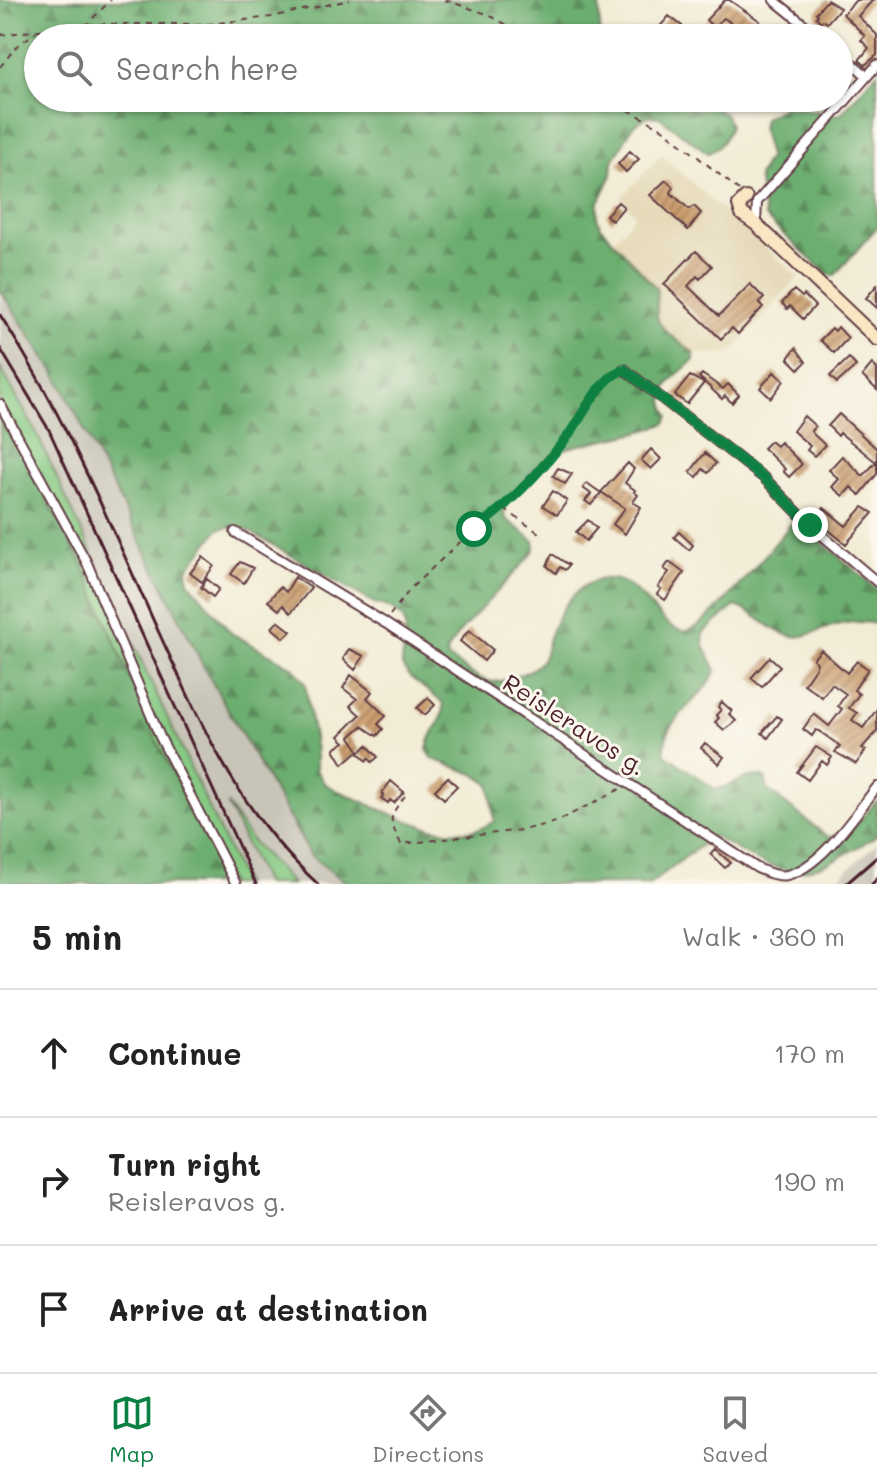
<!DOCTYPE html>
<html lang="en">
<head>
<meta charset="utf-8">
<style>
	body { margin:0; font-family:Mali,sans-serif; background:#f6f6f6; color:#222 }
	.stop { position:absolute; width:24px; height:24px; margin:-18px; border:6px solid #0b8043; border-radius:50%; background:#fff }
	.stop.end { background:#0b8043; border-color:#fff; box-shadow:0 2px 8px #0008 }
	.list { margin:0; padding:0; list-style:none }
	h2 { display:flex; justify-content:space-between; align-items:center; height:104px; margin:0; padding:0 32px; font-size:34px }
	h2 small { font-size:26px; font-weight:400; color:#767676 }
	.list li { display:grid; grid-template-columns:52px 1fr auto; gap:24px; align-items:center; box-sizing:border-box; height:128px; padding:0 32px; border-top:2px solid #e0e0e0 }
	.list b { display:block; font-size:30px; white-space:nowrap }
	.list p { margin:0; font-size:26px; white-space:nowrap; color:#767676 }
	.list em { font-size:26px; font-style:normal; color:#767676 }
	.icon { flex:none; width:44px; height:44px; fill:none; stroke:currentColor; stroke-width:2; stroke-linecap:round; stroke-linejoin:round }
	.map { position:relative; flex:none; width:877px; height:884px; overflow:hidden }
	.search { position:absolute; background:#fff; box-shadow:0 2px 6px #0004; left:24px; right:24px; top:24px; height:88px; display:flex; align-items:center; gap:20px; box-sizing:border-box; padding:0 28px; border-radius:44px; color:#767676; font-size:30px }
	.sheet { height:488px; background:#fff }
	nav { display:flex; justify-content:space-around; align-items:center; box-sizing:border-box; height:112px; border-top:2px solid #e0e0e0; background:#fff; font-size:22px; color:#767676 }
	nav a { display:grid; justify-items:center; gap:4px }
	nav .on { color:#0b8043 }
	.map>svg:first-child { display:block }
</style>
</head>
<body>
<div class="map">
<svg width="877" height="884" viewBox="0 0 877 884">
	<defs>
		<pattern id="forest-firs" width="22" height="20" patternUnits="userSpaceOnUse" patternTransform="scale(2)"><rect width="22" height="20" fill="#6cad70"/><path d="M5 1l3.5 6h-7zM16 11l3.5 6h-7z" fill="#5b8c5c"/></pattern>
		<pattern id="building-hatch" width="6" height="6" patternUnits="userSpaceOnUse" patternTransform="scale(2)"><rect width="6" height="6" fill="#c99b6c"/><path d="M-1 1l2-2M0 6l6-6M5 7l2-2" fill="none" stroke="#a57e59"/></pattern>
	</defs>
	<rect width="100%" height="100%" fill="#fbf7ec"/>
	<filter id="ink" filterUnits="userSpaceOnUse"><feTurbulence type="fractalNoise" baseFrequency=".0125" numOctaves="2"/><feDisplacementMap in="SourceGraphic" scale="16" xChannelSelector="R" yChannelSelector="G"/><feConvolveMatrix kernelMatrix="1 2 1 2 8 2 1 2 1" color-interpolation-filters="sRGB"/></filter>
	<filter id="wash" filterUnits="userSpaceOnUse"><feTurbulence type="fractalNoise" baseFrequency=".006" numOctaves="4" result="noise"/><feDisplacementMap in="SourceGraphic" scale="32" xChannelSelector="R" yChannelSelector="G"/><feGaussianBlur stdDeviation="1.8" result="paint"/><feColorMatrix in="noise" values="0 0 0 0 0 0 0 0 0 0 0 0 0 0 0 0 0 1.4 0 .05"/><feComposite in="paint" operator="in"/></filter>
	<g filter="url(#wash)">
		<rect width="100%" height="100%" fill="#f2ecd5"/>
		<path fill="#e6daba" d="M661,155l137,122 -67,76h-37l-34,-29 -4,-11 3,-13 -46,-59 22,-26 -14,-17z"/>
		<path fill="#c8c4b8" d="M0,290l58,88 149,295 104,183 37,28h-56l-41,-44 -20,-30 34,74h-21l-208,-452 -36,-65z
			M877,843v41h-48l13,-9z"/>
		<path fill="#85c982" stroke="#687456" stroke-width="2" d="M0,367l36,65 208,452h-14l-76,-148 -71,-171 -83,-150z
			M227,804l24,36 41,44h-27z"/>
		<path fill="url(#forest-firs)" stroke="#5b664e" stroke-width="2" fill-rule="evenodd" d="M0,0h599l1,33 3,5h-565v60h661l27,17 4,11c-4,12 -10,23 -22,27l-49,-36 -11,-1 -15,10 -20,35 -1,14 -14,29 -1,14 4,9 55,61c3,10 0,17 1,27 1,15 26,29 37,38v7c-19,17 -40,28 -25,56l-3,7c-34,16 -98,17 -124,38 -14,10 -25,30 -36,43l-2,8 1,6 29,23 1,6 -4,8 -74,80 -9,15 -1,7c13,8 28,21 42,24 9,2 16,-1 24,-4 12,-4 23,-7 30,-19 4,-7 4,-16 7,-23 6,-19 22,-44 40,-52 50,-22 62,49 97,48 19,-1 89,-89 105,-108l10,2 75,64v35c-21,-4 -35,-2 -56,6 -5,2 -12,5 -18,6 -28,4 -44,-24 -68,-30l-32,27 1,13 12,24c-11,30 -55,47 -51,84l50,35c17,-1 33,-18 50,-11l3,12 60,47 20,-3 29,-33v33l-3,3c-74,47 -86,43 -161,-1l-63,48h-302l-37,-28 -104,-183 -149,-295 -58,-88zM230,527l15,2 129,74c45,11 29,29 28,63l7,10 34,27c1,25 -14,26 -16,47l6,9 41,15 16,11 4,36c-40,31 -115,-14 -156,-30l-14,-8 -8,-13v-19l-11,-68 -12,-16 -62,-34 -42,-51 -2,-12 32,-41z
			M877,72v155l-42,48h-7l-63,-58 -7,-41 11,-20 -7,-26 2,-12 21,-12 55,9z
			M0,415l83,150 71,171 76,148h-230z"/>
		<g id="blocks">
			<path fill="url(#building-hatch)" d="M725,0h4l31,21 -10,15 -26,-18 -11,9 -7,-7z
				M827,0l13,8 -13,15 -4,-3 -2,2 -5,-5 2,-2 -2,-2z
				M856,0h17l-15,16 19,19v20l-12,10 -6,-5 10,-12 -8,-8 4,-4 -22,-22z
				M669,16l13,10 -9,10 -3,-2 -4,4 -9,-8z
				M630,151l9,8 -13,13 -8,-8z
				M666,180l7,7 -2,6 18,16 5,-3 7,7 -13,17 -38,-35z
				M618,202l6,5 -12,14 -6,-6z
				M696,251l16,15 -12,13 -3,-3 -9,10 31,30 31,-32 14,14 -5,5 4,4 -25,27 -6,-6 -11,11 -57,-55z
				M877,285v23l-11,-10z
				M794,290l8,7 2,-2 11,11 -12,13 -13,-13 -3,3 -5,-6z
				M838,327l10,11 -14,15 -14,-13 12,-12 3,3z
				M796,348l10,14 -7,7 -11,-11z
				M849,358l7,8 -19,17 -7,-7z
				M872,364l5,5v21l-15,-14z
				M774,372l10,9 -13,17 -11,-10z
				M702,374l21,15 5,-5 11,11 -7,8 -7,-7 -3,3 -23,-22z
				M690,376l14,7 -17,21 -12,-9z
				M839,414l38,35v25l-17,21 -9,-8 -8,9 -11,-9 7,-8 -10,-9 13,-14 21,20 13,-14 -36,-29 -2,3 -10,-10z
				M804,416l11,10 -4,5 1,2 13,12 -11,11 -7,-6 3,-4 -17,-15z
				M770,441l6,5 4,-4 22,22 -13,13 -6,-6 2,-2 -22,-21z
				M651,449l10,10 -10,10 -10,-9z
				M705,453l11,10 -8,10 -5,-4 -6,8 -7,-5z
				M628,463l6,6 -9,14 10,7 -1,2 4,3 -5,7 8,5 -16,27 -12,-10 12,-16 -24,-16z
				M558,468l14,6 -7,10 -12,-8z
				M587,483l14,10 -10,12 -6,-4 6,-7 -8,-6z
				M553,491l14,10 -10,14 -14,-9z
				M863,507l10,6 -27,31 -31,-25 9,-11 22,18z
				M588,520l9,8 -11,13 -10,-9z
				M679,532l14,13 -4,5 -15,-13z
				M552,554l17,11 -4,5 -5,-3 -4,6 -9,-7z
				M203,557l11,9 -12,16 -12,-9z
				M240,562l13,6 -9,15 -13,-9z
				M669,562l15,11 -19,27 -8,-6 4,-5 -3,-2 11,-15 -5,-3z
				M295,577l16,11 -20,25 -8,-8 -4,5 -11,-9 12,-14 6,5z
				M207,579l12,10 -6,8 -12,-10z
				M278,621l13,10 -7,7 -12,-10z
				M469,630l24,20 -9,11 -24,-20z
				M349,649l15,7 -9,14 -12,-11z
				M821,650l26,23 10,-12 11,8 -14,21 5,4 -10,14 8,5 -5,7 11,8 14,-19v22l-15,17 4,2 -10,14 -21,-12 5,-6 -21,-15 -3,-1 -4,6 -9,-7 11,-15 15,12 13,-17 -4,-3 8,-12 -14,-10 -10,13 -18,-13 11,-16 2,-5 -4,-4z
				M770,657l10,9 -18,21 -11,-9z
				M351,675l21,17 -5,6 19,18 -8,8 5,5 -6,7 -15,-10 -12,11 9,13 -16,14 -9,-15 11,-7 -6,-6 21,-21 -10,-9 7,-7 -14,-11z
				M428,698l7,7 -10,10 -8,-7z
				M722,702l10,9 -3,3 7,7 -12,9 -9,-8 4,-4 -3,-3 5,-5 -3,-3z
				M777,716l5,3 -14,19 -6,-5z
				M705,743l19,14 -5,7 -18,-16z
				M367,745l11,12 -6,5 -3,-4 -2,3 -8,-8z
				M816,747l16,10 -5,8 -5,-4 -14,19 -11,-8z
				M448,777l9,9 -13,13 -9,-9z
				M391,781l13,11 -10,11 -4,-3 -2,3 -7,-5 3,-3 -2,-2z
				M715,849l16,14 -6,5 -15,-14z"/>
		</g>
	</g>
	<g filter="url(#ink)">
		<use href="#blocks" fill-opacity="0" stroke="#633e44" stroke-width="2"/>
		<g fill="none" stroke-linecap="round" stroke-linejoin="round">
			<defs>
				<path id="minor" d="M774,0l47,38
					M839,52l28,24
					M756,224l1,-22 120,-137
					M624,369l140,109 46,47 67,57
					M0,404l87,159 73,174 76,147
					M235,532l150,91 372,245c9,4 20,9 30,7 35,-8 68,-61 90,-88"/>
				<path id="secondary" d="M746,198l-7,7 3,9 14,10 121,115"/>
			</defs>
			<use href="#minor" stroke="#633e44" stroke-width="12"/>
			<use href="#secondary" stroke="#633e44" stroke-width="16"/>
			<path stroke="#633e44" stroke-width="2" stroke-dasharray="6 6" stroke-linecap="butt" d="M445,0l42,14 44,24
				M87,24h123l61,-7 79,-17
				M0,35l87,-11 24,-24
				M0,67l16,-20 20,-15
				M607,98l56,31 77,62
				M504,509l38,26
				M390,615l21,-27 63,-59 34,-24 59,-68 35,-50 14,-14
				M405,796c-18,23 -16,23 -4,48l121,-14 34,-8 66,-34"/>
			<use href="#minor" stroke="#fff" stroke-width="8"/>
			<use href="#secondary" stroke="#f9e7c3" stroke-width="12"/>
			<path stroke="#4a1f2b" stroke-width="3" d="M0,315c65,100 111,212 160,320 43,93 80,179 158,249
				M0,348l49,82 207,454
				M846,884l31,-27
				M872,884l5,-5"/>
		</g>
	</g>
	<g fill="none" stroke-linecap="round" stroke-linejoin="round" filter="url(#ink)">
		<path stroke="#0b8043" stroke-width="10" d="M474,529c37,-25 67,-58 94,-93 16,-22 30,-56 56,-67l140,109 46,47"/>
	</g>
	<g text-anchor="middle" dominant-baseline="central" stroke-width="6" stroke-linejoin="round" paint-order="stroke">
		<g font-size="24" fill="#4a1f2b" stroke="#fbf7ec">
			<text transform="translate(575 724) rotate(33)">Reisleravos g.</text>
		</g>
	</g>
</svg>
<div class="stop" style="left:474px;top:529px"></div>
<div class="stop end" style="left:810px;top:525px"></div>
<div class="search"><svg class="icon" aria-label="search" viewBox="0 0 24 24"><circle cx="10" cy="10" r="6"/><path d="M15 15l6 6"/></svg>Search here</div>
</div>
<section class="sheet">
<h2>5 min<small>Walk · 360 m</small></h2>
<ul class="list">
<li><svg class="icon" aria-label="ahead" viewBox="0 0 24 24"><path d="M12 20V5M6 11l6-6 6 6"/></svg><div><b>Continue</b></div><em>170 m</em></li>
<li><svg class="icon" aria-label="right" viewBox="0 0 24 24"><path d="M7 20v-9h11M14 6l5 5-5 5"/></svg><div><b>Turn right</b><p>Reisleravos g.</p></div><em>190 m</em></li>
<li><svg class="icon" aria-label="arrive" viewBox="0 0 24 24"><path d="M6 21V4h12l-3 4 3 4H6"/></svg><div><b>Arrive at destination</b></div></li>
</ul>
</section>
<nav>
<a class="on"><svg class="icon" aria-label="map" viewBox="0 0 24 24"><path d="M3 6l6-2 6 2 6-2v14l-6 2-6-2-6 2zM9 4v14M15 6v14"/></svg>Map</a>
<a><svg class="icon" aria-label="directions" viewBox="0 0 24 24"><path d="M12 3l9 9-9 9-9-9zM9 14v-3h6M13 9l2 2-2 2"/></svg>Directions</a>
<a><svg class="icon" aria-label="saved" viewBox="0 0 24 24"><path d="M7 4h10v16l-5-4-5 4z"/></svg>Saved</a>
</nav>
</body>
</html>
